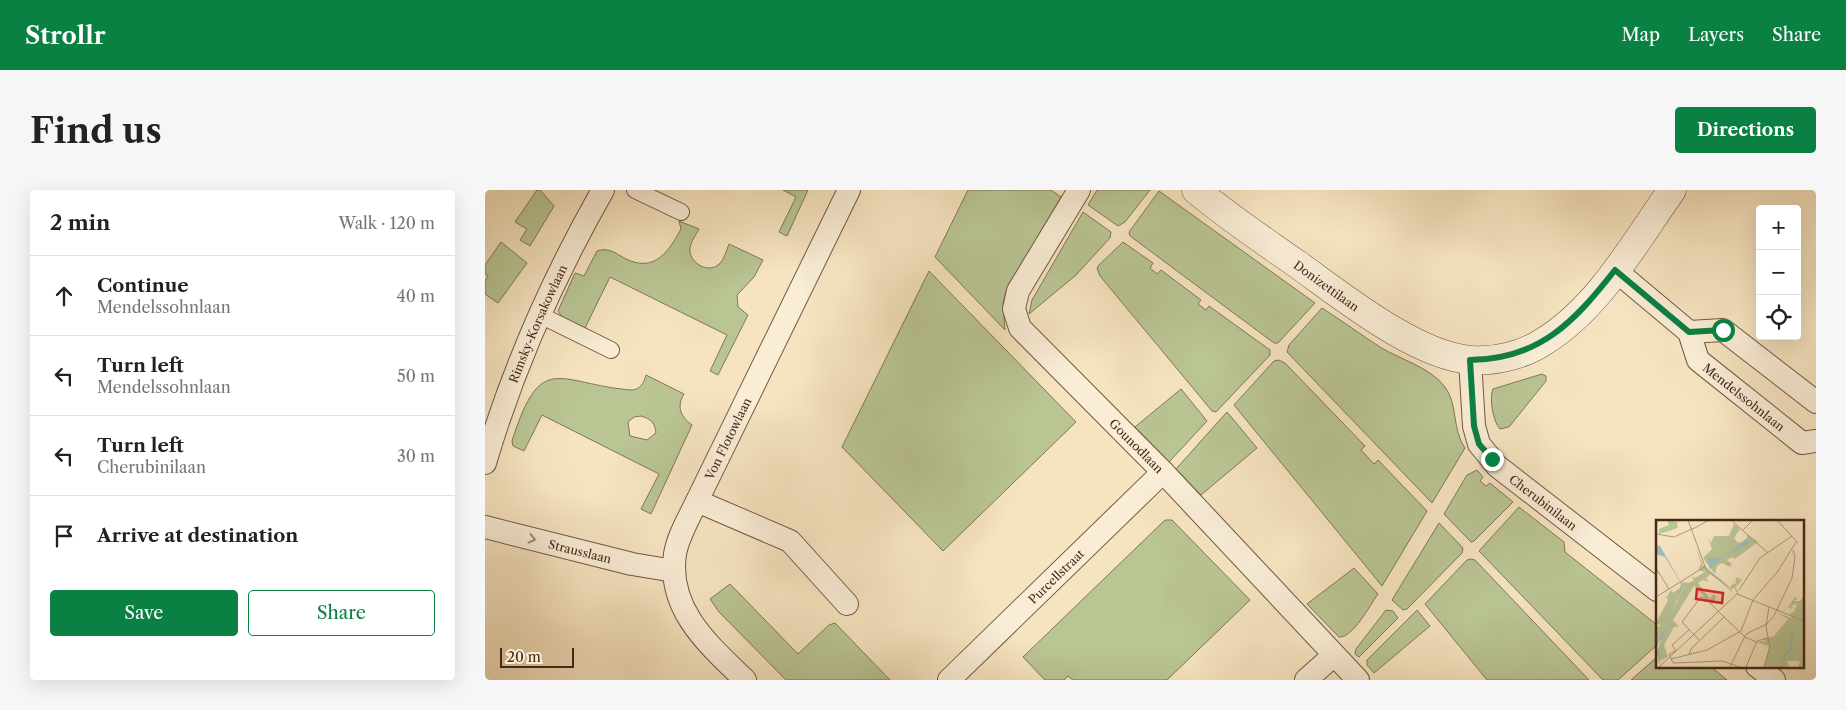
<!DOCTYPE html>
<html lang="en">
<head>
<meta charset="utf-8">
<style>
	body { margin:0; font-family:"Libre Caslon Text",serif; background:#f6f6f6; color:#222 }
	.controls { position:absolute; right:15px; top:15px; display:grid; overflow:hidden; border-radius:5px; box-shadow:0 5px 20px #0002 }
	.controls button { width:45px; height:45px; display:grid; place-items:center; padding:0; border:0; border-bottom:1px solid #e0e0e0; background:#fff; color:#222; font:25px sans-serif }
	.scale { position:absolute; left:15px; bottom:12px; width:74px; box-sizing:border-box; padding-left:5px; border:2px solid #462919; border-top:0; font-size:14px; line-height:18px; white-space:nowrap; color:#462919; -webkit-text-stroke:4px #f9edd6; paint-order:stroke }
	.stop { position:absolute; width:15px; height:15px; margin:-11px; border:4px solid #0b8043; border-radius:50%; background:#fff }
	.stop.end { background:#0b8043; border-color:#fff; box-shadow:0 1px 5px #0008 }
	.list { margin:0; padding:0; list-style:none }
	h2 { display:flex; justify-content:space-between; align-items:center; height:65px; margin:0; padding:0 20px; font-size:21px }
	h2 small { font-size:16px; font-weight:400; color:#767676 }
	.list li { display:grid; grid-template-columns:32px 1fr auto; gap:15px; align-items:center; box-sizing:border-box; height:80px; padding:0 20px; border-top:1px solid #e0e0e0 }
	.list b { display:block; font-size:19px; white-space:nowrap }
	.list p { margin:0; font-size:16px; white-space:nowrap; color:#767676 }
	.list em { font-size:16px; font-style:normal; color:#767676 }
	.actions { display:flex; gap:10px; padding:15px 20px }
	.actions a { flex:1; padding:11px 0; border:1px solid #0b8043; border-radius:5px; text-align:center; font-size:18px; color:#0b8043 }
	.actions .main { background:#0b8043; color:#fff }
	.icon { flex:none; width:28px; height:28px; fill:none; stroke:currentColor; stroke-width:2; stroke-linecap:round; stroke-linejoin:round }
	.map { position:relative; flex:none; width:1331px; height:490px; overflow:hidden; border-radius:5px }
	header { display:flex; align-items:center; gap:30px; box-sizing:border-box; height:70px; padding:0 25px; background:#0b8043; color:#fff }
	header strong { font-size:24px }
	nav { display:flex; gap:28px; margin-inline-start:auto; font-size:18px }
	.intro { display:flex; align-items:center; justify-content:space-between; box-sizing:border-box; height:120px; padding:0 30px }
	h1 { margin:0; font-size:35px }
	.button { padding:12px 22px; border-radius:5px; background:#0b8043; color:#fff; font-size:18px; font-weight:700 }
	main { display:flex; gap:30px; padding:0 30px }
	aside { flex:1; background:#fff; border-radius:5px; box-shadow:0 5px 20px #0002 }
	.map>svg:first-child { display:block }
</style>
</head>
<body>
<header>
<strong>Strollr</strong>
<nav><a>Map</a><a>Layers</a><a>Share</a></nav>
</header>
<div class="intro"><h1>Find us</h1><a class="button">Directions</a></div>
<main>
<aside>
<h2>2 min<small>Walk · 120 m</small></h2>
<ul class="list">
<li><svg class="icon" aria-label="ahead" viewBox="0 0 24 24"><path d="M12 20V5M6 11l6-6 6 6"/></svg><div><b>Continue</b><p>Mendelssohnlaan</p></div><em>40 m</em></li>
<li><svg class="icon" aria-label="left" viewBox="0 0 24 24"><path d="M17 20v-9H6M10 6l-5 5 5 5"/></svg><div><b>Turn left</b><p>Mendelssohnlaan</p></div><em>50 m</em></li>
<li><svg class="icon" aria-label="left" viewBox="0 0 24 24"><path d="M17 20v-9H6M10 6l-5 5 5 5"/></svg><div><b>Turn left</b><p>Cherubinilaan</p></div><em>30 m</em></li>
<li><svg class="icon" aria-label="arrive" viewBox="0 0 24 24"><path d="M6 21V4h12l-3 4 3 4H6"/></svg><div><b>Arrive at destination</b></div></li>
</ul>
<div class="actions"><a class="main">Save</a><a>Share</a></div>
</aside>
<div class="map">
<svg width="1331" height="490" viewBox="0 0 1331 490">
	<rect width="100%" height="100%" fill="#f6e4c0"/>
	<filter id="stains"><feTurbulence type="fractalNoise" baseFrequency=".004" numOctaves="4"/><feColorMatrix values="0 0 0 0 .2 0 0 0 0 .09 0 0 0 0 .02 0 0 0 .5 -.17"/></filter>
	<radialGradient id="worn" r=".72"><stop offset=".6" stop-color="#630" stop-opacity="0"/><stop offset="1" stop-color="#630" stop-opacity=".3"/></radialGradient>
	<path fill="#bac594" stroke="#807756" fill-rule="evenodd" d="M52,0h3l14,16 -24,40 -10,-6 7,-11 -12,-7z
		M298,0h25l-21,46 -8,-4 17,-35z
		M483,0h83l10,7 -55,94 -3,12 2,27 -70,-73z
		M612,0h53l-25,32 -7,4 -30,-21z
		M674,1l156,112 -37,40h-4l-144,-107 -1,-4z
		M598,22l28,20 -1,6 -34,37 -47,39 3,-14z
		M194,31l20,8c-3,6 -8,12 -9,19 -2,13 16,26 28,17 6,-4 8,-14 11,-21l34,16 -9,17 -17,18 1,12 10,8 -30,60 -8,-4 17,-36 -117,-58 -25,51 -23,-11 -4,-6 17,-38 9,3 13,-25c12,-4 18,2 29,8 29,14 43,-8 55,-30z
		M16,52l26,21 -29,40 -13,-9v-13l3,-5 -3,-2v-9z
		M638,52l30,21 -3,5 7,6 4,-4 40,30 -3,4 8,6 3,-4 61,44v5l-54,57 -4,-1 -112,-135 -3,-8 2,-3z
		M444,81l147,151 -133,129 -101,-104z
		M837,118c20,13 38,26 58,39 21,13 50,20 65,40 13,17 7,43 20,61l-33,55 -145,-151 2,-7z
		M794,170l6,3 80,83 -4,4 13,14 4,-4 49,51 -45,75 -148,-181 40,-44z
		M1057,184l4,2v5l-37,46 -9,2c-7,-7 -11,-31 -7,-40z
		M161,185l38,19c-8,13 -3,23 8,31l-41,89 -10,-5 18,-35 -117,-59 -18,36 -11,-5 -1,-5c29,-92 46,-57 119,-51 8,0 13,-6 15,-15zM156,226c10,3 14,7 15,17l-9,7 -17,-4 -2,-14 6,-5z
		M696,199l26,32 -38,41 -34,-35z
		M742,222l30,36 -56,47 -25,-26z
		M992,280l6,7 -3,4 6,5 4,-3 23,19 -39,39 -3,1 -27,-28 23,-39z
		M1034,317l45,35 1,10 92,73v20l-39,35h-15l-124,-129z
		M680,330h7l78,80 -83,80h-94l-5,-4 -4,4h-19l-22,-23z
		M954,333l24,25 -1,5 -55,56 -4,1 -11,-10z
		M986,369l4,1 114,120h-102l-62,-76 42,-44z
		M869,378l24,26c-8,11 -25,44 -39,43l-32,-33z
		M245,394l68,70 31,-29 6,-2 55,57h-104l-67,-68 -9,-13z
		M901,420l7,1 5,7 -39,39 -4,-3 1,-5z
		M932,420l13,16 -56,47 -7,-8v-5z
		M1172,467v9h53l17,14h-96z"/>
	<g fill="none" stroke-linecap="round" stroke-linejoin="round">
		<defs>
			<path id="pedestrian" d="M150,0l46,22
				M55,125l71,35"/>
			<g id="minor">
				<path id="s1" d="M594,0l-61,101 -4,18 6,19 143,144 195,208"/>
				<path id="s2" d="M1130,80l74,62 9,28 104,83 14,-2"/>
				<path d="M1204,142l34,-2 93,72"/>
				<path id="s3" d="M985,170l4,66 5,18 18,22 160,124"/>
				<path id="s4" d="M0,273c28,-95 69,-187 118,-273"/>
				<path d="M212,311l93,40 57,63"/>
				<path id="s5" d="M0,337l147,37 42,7"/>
				<path d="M1272,476l17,14"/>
				<path id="s6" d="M260,490c-36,-35 -78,-70 -70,-126 3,-18 14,-36 22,-53l152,-311"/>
				<path id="s7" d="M464,490l214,-208"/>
				<path d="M821,490l27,-24"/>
			</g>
			<g id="tertiary">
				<path id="s8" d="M711,0c32,27 67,50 101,74 45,32 119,92 174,96 24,2 52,-5 72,-18 56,-34 92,-100 129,-152"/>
			</g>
		</defs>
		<use href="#pedestrian" stroke="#725843" stroke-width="18"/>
		<use href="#minor" stroke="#725843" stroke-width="24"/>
		<use href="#tertiary" stroke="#725843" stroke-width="29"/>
		<use href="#pedestrian" stroke="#f9edd6" stroke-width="16"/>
		<use href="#minor" stroke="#f9edd6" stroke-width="22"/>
		<use href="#tertiary" stroke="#f9edd6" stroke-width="28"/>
	</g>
	<defs><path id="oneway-chevron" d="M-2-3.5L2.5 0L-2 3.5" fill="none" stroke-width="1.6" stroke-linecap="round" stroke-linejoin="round" transform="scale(1.25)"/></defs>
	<use stroke="#a08b78" href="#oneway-chevron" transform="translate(47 349) rotate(14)"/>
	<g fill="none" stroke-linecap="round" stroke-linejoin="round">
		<path stroke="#0b8043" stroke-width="6" d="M1007,269l-13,-15 -5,-18 -4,-66c70,-1 104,-38 145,-90l74,62 34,-2"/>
	</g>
	<g text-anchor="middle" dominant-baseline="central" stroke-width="5" stroke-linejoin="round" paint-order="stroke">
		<g font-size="12" fill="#462919" stroke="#f9edd6">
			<text stroke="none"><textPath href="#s8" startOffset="162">Donizettilaan</textPath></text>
			<text stroke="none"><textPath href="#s4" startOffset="149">Rimsky-Korsakowlaan</textPath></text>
			<text stroke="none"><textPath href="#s2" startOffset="185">Mendelssohnlaan</textPath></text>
			<text stroke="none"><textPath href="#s6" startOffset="278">Von Flotowlaan</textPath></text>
			<text stroke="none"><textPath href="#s1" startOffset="322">Gounodlaan</textPath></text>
			<text stroke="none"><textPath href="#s3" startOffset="172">Cherubinilaan</textPath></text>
			<text stroke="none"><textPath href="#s5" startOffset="98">Strausslaan</textPath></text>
			<text stroke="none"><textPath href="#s7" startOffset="149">Purcellstraat</textPath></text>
		</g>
	</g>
	<g transform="translate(1171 330)">
		<rect width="148" height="148" fill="#f6e4c0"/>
		<path d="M11,0l11,2 6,-2 -7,3 1,5 -19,6v-5l10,-4zM78,4l6,5 -6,9 4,5 9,-3v-6l11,8 -23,17 -2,-2 -6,3 5,4 -2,3 -8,-4 -5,3 -2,8 -12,-16 9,-9 -4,-12 3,6 3,-7h15zM40,27l7,18 27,22 4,-4 3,2 -2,-4 2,-4 5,3 -6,7 -4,2 -22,-15 -4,5 3,3 -6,-2 -5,3 12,16 4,-5 2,3 -4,7 -18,-18 -21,34 6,7h-5l-10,18 4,12 -9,4v-14l24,-60 -2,-5 8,1 5,-3 -2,-4 3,2 10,-6 -7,-2 3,-6zM24,62l2,3v2l-25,60 -1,14v-34l5,-1 -5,-3 12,-23 -3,-5 2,2 4,-7 2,3 8,-6zM139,77l3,2 -5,2h7l3,-4v70h-5l3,-9 -1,3h-13l2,6h-25l5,-21 -13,-4 8,-1v3l1,-2 -1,-3 10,-3 14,-17 -11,-6 15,5 -2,-5 4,-1 3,-8 -5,-1 4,1 -6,2 3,1 -1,2 -4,-2z" fill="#bac594"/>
		<path d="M91,18l3,5 -27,14 -13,12 -3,-8 2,-4 7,2 12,-5zM0,25l4,1 23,40 -24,61 1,20 -3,-14 4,-14 -4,4 9,-17 2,-21 14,-20 -17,-28 -9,-3zM25,66l-4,14 -11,25 2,-20z" fill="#a0bcbb" fill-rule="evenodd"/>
		<path fill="none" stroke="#a0bcbb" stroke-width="2.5" d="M126,139l9,-10 1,-16"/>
		<path fill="none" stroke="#b0997d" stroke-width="1" d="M32,0l18,49 26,22M75,0l37,33M121,0l21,23M37,9l16,-9M86,11l11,-11M0,14l18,3 20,-9M0,48l13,21M83,70l21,-32 32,-22M81,74l67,27M0,77l50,-31M68,97l21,20 11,5M111,104l7,-8 18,-38 3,-21 -2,-7M33,110l-17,15 4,6 -7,3 4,9 49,-2 18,6M43,120l-17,-18 18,-24 4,-1 20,20M33,135l2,-6 33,-32M15,139l36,-9 34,-19 12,-31 25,-29 18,-29M3,147l79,-74 -3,-5M74,147l16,-33 21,-10M90,147l11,-26 11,-3M108,147l6,-20 -4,-20 3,-20"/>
		<path fill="#d62828" fill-opacity="0.15" stroke="#d62828" stroke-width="2.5" d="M41,69l26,4 -1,10 -26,-4z"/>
		<rect width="148" height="148" fill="none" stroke="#462919" stroke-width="2.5"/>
	</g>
	<rect width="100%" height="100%" filter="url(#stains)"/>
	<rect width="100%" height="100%" fill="url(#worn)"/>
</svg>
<div class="controls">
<button>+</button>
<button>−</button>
<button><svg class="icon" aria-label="locate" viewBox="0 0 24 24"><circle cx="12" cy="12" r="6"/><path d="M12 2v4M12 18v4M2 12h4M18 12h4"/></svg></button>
</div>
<div class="scale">20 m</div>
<div class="stop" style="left:1238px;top:140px"></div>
<div class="stop end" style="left:1007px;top:269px"></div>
</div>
</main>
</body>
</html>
